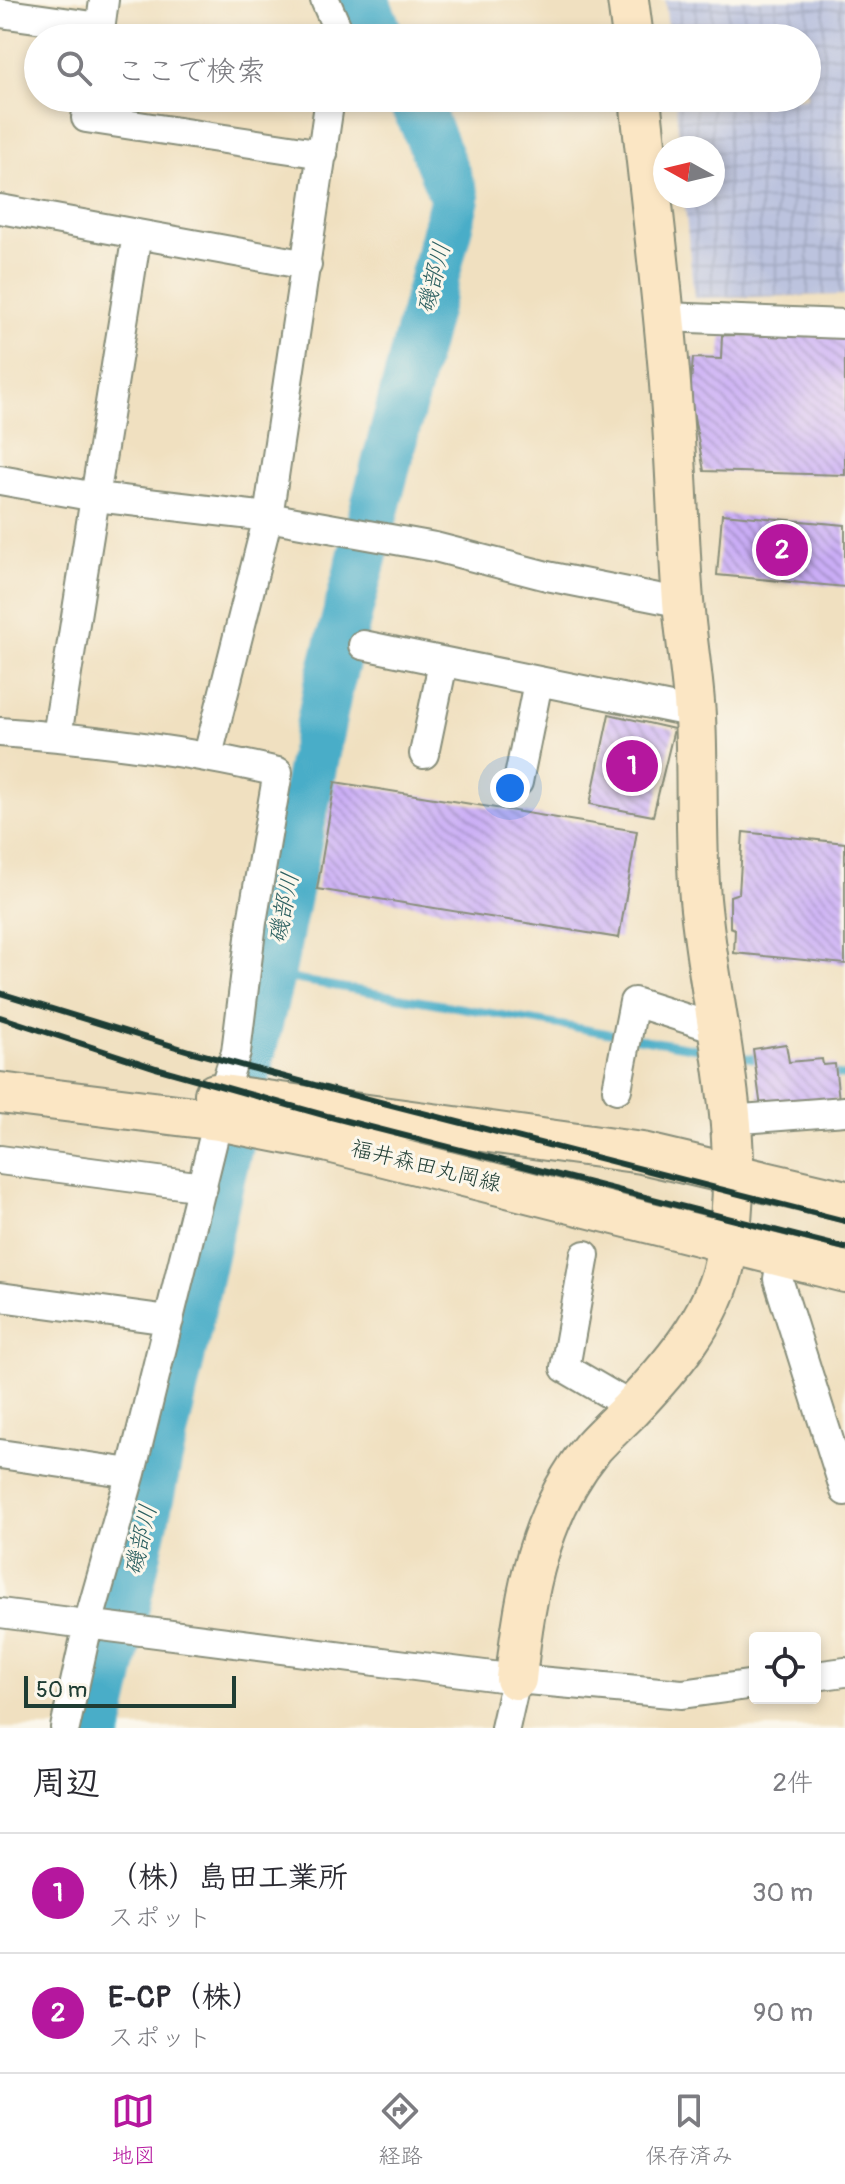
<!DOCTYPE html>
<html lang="ja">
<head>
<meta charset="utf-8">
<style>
	body { margin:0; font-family:Pangolin,"Klee One",sans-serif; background:#f2f2f3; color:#2b2b33 }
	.controls { position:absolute; right:24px; bottom:24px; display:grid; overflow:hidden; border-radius:8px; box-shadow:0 4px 12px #0003 }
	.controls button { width:72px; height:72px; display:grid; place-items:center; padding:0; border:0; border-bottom:2px solid #e1e1e2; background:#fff; color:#2b2b33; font:40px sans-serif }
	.compass { position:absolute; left:653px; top:136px; width:72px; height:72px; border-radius:50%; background:#fff; box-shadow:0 4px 12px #0003; rotate:278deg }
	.scale { position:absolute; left:24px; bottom:20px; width:212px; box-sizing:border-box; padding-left:8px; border:4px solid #1f3d34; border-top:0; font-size:22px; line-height:28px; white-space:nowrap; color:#1f3d34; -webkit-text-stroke:6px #fbf7ec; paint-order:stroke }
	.you { position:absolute; left:510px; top:788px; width:28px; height:28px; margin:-20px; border:6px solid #fff; border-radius:50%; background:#1a73e8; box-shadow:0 0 0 12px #1a73e833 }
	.badge { display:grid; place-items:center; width:52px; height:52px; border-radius:50%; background:#b5179e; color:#fff; font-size:26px; font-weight:700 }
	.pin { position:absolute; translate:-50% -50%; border:4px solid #fff; box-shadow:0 2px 8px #0006 }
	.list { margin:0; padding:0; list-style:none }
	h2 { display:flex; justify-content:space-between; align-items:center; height:104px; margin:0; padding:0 32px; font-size:34px }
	h2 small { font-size:26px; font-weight:400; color:#7c7c81 }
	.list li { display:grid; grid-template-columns:52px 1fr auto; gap:24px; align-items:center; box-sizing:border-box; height:120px; padding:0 32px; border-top:2px solid #e1e1e2 }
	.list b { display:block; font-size:30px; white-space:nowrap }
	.list p { margin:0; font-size:26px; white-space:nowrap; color:#7c7c81 }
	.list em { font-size:26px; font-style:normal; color:#7c7c81 }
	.icon { flex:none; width:44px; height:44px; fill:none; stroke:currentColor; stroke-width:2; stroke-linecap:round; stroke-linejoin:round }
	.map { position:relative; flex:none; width:845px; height:1728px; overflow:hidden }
	.search { position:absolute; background:#fff; box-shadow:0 4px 12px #0003; left:24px; right:24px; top:24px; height:88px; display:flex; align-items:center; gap:20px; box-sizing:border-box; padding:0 28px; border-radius:44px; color:#7c7c81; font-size:30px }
	.sheet { height:344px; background:#fff }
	nav { display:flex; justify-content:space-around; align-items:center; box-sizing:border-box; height:112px; border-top:2px solid #e1e1e2; background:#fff; font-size:22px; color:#7c7c81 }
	nav a { display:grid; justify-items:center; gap:4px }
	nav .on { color:#b5179e }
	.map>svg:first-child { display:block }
</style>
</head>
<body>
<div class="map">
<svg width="845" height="1728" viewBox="0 0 845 1728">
	<defs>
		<pattern id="industrial-grid" width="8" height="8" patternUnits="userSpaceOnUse" patternTransform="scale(2)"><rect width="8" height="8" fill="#bcc3de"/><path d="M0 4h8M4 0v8" fill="none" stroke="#a1a8bf"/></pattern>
		<pattern id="building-back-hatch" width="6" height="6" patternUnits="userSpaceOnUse" patternTransform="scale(2)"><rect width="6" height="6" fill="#caadf6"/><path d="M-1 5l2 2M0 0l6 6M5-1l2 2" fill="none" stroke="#a38ec8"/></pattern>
	</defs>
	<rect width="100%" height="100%" fill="#fbf7ec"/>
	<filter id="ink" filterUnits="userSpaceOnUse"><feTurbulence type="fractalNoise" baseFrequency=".0125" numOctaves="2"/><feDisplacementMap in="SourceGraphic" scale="16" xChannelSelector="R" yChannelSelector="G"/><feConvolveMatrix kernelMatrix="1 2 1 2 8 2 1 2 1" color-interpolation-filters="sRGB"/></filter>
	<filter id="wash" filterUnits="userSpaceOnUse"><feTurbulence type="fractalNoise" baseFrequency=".006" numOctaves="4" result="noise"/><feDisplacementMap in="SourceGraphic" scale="32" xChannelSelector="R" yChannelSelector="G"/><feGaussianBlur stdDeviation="1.8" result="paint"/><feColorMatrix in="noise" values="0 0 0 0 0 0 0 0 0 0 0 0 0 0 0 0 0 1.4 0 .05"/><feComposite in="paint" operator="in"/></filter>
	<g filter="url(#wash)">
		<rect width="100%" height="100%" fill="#f0e0c0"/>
		<path fill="url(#industrial-grid)" d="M665,0h180v295l-151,3 -10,-102h29v-48h-33l-5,-50h132v-60h-138z"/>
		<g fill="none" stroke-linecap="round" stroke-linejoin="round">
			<path stroke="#48adc8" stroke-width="8" d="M270,975l441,76
				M732,1055l30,5
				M826,1073l19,3"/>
			<path stroke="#48adc8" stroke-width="50" d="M364,0l16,38
				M98,1728l121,-546 51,-207 57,-282 128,-495 -32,-78 -12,-22"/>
		</g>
		<g id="blocks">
			<path fill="url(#building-back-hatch)" d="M722,335l123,2v138l-141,-4 -14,-76 3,-37 28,1z
				M722,514l123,11v62l-128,-12z
				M609,714l65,15 -21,87 -63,-12z
				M335,782l302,49 -18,107 -302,-49z
				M743,832l102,11v121l-111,-11 1,-24 -5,-2v-31l9,-3z
				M786,1044l3,18 33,-3 1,6 12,-1 4,36 -78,8 -8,-59z"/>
		</g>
	</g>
	<g filter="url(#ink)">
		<use href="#blocks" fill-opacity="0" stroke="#888e7a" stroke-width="2"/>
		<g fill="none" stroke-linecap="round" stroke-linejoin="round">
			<defs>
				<path id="street" d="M325,0l13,30 -1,8
					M0,13l100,14
					M99,38l5,-38
					M89,98l-3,20 237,36
					M0,209l307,56
					M665,317l180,7
					M0,480l96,17 172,20 167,30 112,29 136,27
					M363,645l332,68
					M0,732c94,7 186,18 278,40l-26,150 -16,130 -14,43
					M57,736l80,-502
					M424,754l19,-91
					M208,755l60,-238 62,-419
					M518,782l20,-100
					M617,1089l17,-87 85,27
					M729,1120l116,-9
					M0,1160l203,27
					M585,1255l-20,113 67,39
					M782,1256l-4,23 67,212
					M0,1297l169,23
					M0,1454l131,19
					M0,1613l516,66 166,15 73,-10
					M815,1676l30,-4
					M65,1728l23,-104 43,-151 87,-353
					M505,1728l11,-49"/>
				<path id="secondary" d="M628,0l5,38
					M0,1093l218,27 111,22 516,130
					M215,1094l427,59 203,48
					M516,1679c8,-83 23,-166 77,-232 11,-12 24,-24 35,-35 40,-42 86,-94 97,-152 25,-120 -14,-242 -25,-361 -5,-61 -2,-122 -5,-183 -2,-38 -9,-76 -12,-115 -5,-63 -6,-127 -11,-190 -7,-105 -21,-209 -32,-313"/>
			</defs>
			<use href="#street" stroke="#888e7a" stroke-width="32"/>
			<use href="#secondary" stroke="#888e7a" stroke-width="44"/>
			<use href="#street" stroke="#fff" stroke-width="28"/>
			<use href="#secondary" stroke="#fbe6c4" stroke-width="40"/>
			<path stroke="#1f3d34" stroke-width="6" d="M0,993l189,58 140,38 516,132
				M0,1017l156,51 171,48 518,132"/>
		</g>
	</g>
	<g text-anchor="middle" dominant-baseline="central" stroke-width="6" stroke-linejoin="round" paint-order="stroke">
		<g font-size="22" fill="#1f3d34" stroke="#fbf7ec">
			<text transform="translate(426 1166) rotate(14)">福井森田丸岡線</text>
		</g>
		<g font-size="24" font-style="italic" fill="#2b5f60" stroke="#fbf7ec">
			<text transform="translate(434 278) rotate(-76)">磯部川</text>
			<text transform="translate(284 908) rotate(-79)">磯部川</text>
			<text transform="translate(141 1540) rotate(-77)">磯部川</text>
		</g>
	</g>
</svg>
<div class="controls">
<button><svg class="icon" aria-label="locate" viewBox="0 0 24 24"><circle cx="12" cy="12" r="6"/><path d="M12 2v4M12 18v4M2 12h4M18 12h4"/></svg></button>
</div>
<svg class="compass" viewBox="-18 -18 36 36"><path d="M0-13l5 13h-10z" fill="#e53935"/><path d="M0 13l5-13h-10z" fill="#7c7c81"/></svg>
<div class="scale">50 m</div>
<div class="you"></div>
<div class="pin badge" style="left:632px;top:766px">1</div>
<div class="pin badge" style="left:782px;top:550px">2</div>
<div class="search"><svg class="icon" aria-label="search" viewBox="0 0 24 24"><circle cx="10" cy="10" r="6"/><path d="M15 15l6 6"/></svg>ここで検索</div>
</div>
<section class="sheet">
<h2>周辺<small>2件</small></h2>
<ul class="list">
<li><span class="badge">1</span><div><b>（株）島田工業所</b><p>スポット</p></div><em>30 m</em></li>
<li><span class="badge">2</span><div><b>E-CP（株）</b><p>スポット</p></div><em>90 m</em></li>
</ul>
</section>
<nav>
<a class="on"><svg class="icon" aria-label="map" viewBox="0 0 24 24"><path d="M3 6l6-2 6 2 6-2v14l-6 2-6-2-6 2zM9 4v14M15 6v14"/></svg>地図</a>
<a><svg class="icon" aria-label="directions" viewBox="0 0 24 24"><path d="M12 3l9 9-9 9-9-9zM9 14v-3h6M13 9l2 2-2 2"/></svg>経路</a>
<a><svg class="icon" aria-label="saved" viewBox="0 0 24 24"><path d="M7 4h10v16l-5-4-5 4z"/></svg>保存済み</a>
</nav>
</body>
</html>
